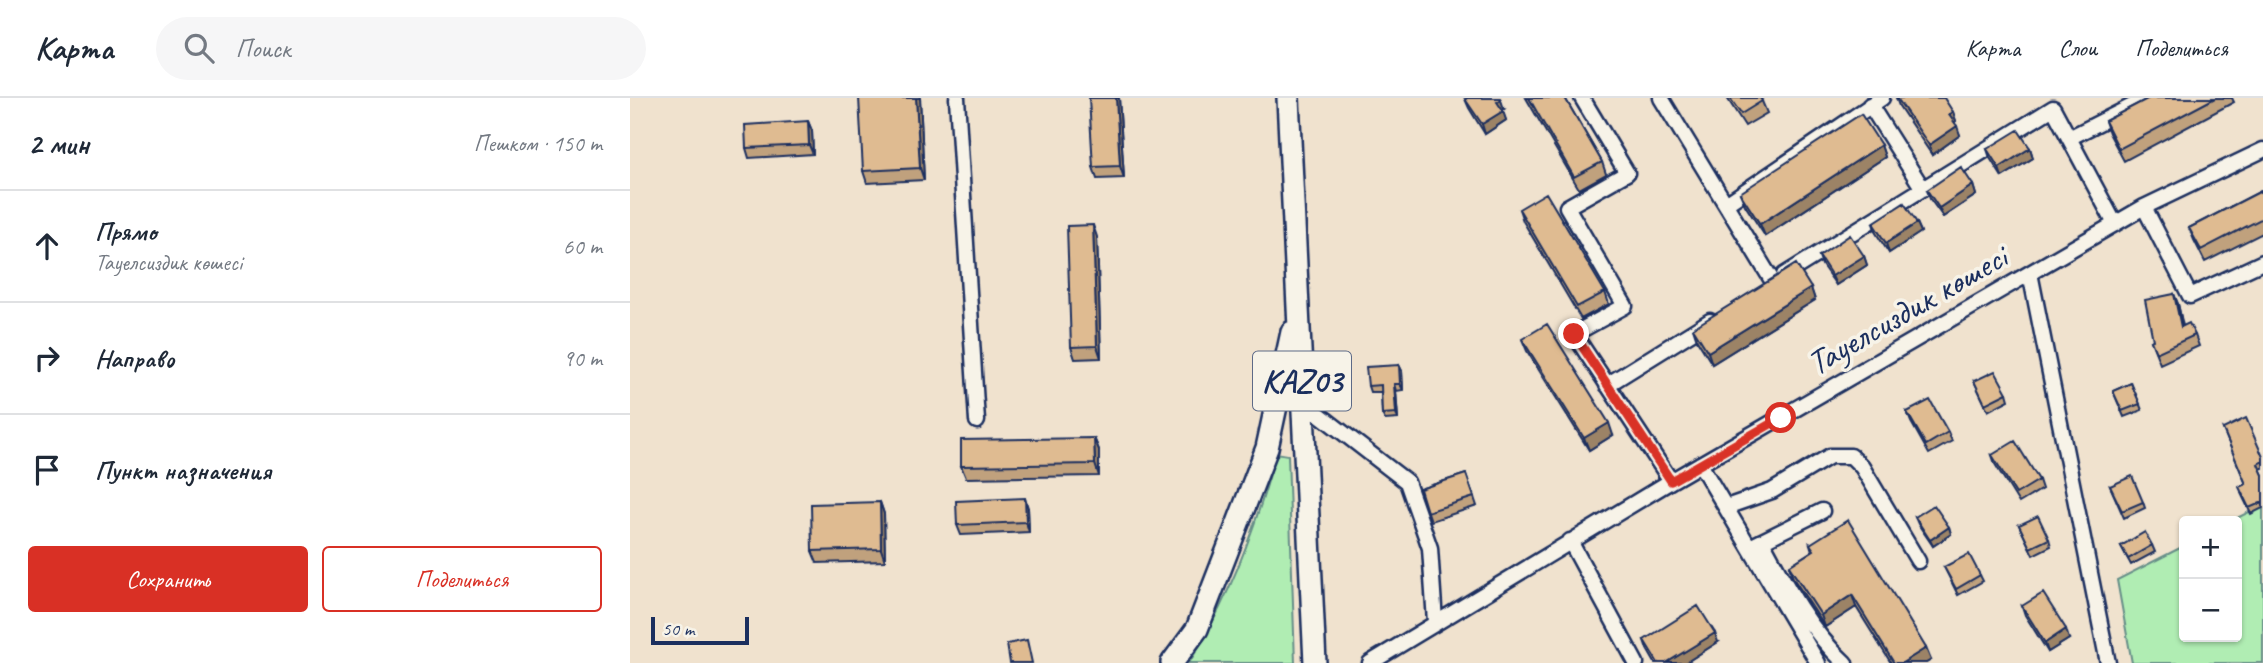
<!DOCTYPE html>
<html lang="ru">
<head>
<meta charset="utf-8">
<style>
	body { margin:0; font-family:Caveat,sans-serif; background:#f6f6f7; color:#1f2937 }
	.controls { position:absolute; right:21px; bottom:21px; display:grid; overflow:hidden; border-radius:7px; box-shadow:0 2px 5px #0004 }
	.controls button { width:63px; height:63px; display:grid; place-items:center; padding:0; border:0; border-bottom:2px solid #e0e1e3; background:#fff; color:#1f2937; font:35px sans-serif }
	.scale { position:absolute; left:21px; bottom:18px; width:98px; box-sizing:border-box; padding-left:7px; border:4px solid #1b2f5e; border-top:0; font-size:19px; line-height:24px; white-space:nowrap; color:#1b2f5e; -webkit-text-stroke:5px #f7f3e8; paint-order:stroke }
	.stop { position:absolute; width:21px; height:21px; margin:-16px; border:5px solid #d93025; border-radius:50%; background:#fff }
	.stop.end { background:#d93025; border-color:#fff; box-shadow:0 2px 7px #0008 }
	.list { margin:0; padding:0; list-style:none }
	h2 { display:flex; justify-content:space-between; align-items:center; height:91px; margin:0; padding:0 28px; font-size:30px }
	h2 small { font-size:23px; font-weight:400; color:#747a83 }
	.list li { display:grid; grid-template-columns:46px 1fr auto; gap:21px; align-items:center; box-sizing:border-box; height:112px; padding:0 28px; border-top:2px solid #e0e1e3 }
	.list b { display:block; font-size:26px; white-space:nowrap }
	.list p { margin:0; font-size:23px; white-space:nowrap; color:#747a83 }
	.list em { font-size:23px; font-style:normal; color:#747a83 }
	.actions { display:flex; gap:14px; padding:21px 28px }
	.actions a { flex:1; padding:16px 0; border:2px solid #d93025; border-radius:7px; text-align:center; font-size:24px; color:#d93025 }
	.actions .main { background:#d93025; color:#fff }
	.icon { flex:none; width:38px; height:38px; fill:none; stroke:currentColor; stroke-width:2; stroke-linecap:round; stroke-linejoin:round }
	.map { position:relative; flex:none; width:1633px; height:565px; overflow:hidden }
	header { display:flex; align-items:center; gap:42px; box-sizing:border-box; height:98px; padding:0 35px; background:#fff; border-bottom:2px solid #e0e1e3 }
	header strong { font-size:33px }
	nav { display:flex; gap:38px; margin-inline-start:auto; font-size:24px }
	.search { width:490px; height:63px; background:#f6f6f7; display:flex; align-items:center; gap:18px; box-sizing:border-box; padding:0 24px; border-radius:38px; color:#747a83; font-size:26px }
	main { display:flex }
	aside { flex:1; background:#fff }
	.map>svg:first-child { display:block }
</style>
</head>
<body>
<header>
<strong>Карта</strong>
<div class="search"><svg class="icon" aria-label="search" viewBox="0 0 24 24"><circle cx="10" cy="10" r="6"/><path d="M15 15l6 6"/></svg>Поиск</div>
<nav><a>Карта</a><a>Слои</a><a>Поделиться</a></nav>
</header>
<main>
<aside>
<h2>2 мин<small>Пешком · 150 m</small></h2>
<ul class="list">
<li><svg class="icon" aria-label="ahead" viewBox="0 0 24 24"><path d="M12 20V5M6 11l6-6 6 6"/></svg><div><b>Прямо</b><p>Тауелсиздик көшесі</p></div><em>60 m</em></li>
<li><svg class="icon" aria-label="right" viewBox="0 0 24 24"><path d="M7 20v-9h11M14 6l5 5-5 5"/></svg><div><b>Направо</b></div><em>90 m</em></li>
<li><svg class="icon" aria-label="arrive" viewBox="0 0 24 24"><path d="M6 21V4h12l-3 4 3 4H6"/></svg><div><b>Пункт назначения</b></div></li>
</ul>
<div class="actions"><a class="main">Сохранить</a><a>Поделиться</a></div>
</aside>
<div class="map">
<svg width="1633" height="565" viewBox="0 0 1633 565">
	<rect width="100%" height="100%" fill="#f0e2ce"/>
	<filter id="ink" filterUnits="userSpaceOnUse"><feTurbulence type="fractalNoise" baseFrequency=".0143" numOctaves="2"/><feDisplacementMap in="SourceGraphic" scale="14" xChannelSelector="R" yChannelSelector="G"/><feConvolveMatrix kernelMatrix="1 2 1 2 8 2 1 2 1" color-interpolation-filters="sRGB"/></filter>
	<g filter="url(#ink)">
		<path fill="#b0edb3" stroke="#668e88" stroke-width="2" d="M646,355l12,2 7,208h-106c41,-64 67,-136 87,-210z
			M1633,407v158h-131l-15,-83 67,-34v91h53v-116h-6z"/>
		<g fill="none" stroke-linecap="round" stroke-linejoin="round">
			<defs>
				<path id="minor" d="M327,0l20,323
					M952,0l45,75 -60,34 58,99 -51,28 97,147
					M1031,0l112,184
					M1240,7l53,84
					M1439,40l79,-40
					M1096,106l156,-106
					M1514,109l46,89 73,-34
					M1400,175l78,390
					M1154,177l269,-167 62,116
					M977,287l103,-64
					M672,303l105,81 23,66 5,74
					M1070,366l118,199
					M1096,409l46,-16 58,-35h21l11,11 56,94
					M940,443l66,122
					M1132,443c23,43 47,89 83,122
					M1124,447l68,-34
					M740,565l301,-182 473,-274 119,-57"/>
				<path id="highway" d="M658,0l27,565
					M542,565l25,-34 70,-181 25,-116"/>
			</defs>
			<use href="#minor" stroke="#1b2f5e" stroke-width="19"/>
			<use href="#highway" stroke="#1b2f5e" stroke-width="26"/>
			<use href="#minor" stroke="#f7f3e8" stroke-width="14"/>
			<use href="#highway" stroke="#f7f3e8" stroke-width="21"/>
		</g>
		<path fill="#c0a17d" stroke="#1b2f5e" stroke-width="2" d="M290,0l4,82 -57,3 -4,-12z
			M489,0l5,80 -27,1 -4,-12z
			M896,0h39l37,64 4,12 -27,15z
			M1097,0h36l-2,1 6,14 -22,13z
			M1266,0l57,14 3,9 -2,2 6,12 -28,20 -33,-49z
			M1519,0h83l2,4 -110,59 -15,-28 -4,-12z
			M835,1l39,10 -2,1 4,10 -21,14 -16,-26z
			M178,23l4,10 1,23 -64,4 -3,-10z
			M1251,47l4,12 -120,79 -20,-31 -5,-12z
			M1400,50l3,10 -31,19 -12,-19 -3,-9z
			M1343,87l3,10 -33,22 -13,-18 -3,-9z
			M1633,92v43l-58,29 -11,-22 -5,-12z
			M889,111l86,83 4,12 -28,15 -58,-98z
			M1243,125h44l4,9 -32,21 -13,-20z
			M467,139l4,121 -26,1 -4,-12z
			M1189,158h45l3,9 -31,20 -14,-20z
			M1181,190l4,12 -103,64 -15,-24 -4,-12z
			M1544,196l4,10 5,22 12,9 4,11 -39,18 -9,-23 2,-1z
			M892,241l91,96 -24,15 -62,-99z
			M769,267l3,6 1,19 -7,1 2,28 -13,1 -3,-6 -1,-22h-11l-2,-6z
			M1344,283l33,12 2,7 -21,11z
			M1501,285l11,27 -18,7 -11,-26z
			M1277,314l41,20 4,9 -23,13 -18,-32z
			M1593,331l40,28v11l-3,1 3,6v33l-12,6 -10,-21 5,-9z
			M464,340l5,12v26l-133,2 -5,-12z
			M1362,357l47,25 3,9 -23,14 -24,-39z
			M836,376l11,32 -46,15 -11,-32z
			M1480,388l33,16 2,6 -21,10z
			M250,404l4,12 1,47 -68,2 -5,-12z
			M398,410l1,24 -68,3 -4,-10z
			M1285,419l34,10 2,7 -18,12 -15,-22z
			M1389,427l30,14 2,7 -18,9z
			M1180,446l121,116 -5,3h-35l-35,-56 -31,20 -32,-49 -4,-12 23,-15z
			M1522,447l3,7 -24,13 -10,-19z
			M1314,469l36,8 3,6 -25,14z
			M1392,508l47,33 -21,13 -23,-37z
			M1014,542l74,2 -33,21h-30l-8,-14z"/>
		<path fill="#9c8366" stroke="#1b2f5e" stroke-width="2" d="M286,0h4l4,82 -4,-12z
			M486,0h3l5,80 -4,-12z
			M871,2l3,9 -3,3 -4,-10z
			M873,13l3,9 -21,14 -3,-10z
			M1323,14l3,9 -4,3 -3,-9z
			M178,23l4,10 1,23 -4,-9z
			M1327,28l3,9 -28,20 -3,-10z
			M1251,47l4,12 -120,79 -5,-12z
			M1400,50l3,10 -31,19 -3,-9z
			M1343,87l3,10 -33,22 -4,-9z
			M1287,125l4,9 -32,21 -3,-10z
			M463,127l4,12 4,121 -4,-12z
			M1234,158l3,9 -31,20 -4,-9z
			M1181,190l4,12 -103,64 -4,-12z
			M1544,196l4,10 7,34 -4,-11z
			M769,267l3,6 1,19 -3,-6z
			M764,286l2,7 2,28 -2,-6z
			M979,325l4,12 -24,15 -5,-12z
			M464,340l5,12v26l-4,-12z
			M395,400l3,10 1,24 -3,-10z
			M250,404l4,12 1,47 -4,-12z
			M1319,429l2,7 -18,12 -3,-6z
			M1222,497l4,12 -31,20 -4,-12z
			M1436,531l3,10 -21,13 -3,-9z
			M1085,535l3,9 -33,21h-19z
			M1296,550l5,12 -5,3h-24z"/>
		<path fill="#dfbb91" stroke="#1b2f5e" stroke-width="2" d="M229,0h57l4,70 -57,3z
			M459,0h27l4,68 -27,1z
			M837,0h33l1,2 -4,2 6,9 -21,13 -17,-25z
			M899,0h36l37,64 -28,15z
			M1100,0h30l2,3 -21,13z
			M1267,0h47l9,14 -4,3 8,11 -28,19z
			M1519,0h66l-96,51 -14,-28z
			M1231,16l20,31 -121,79 -20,-31z
			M178,23l1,24 -63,3 -1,-23z
			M1388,32l12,18 -31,20 -12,-19z
			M1331,69l12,18 -34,23 -12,-18z
			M1633,92v28l-62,32 -12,-22z
			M916,95l59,99 -28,15 -58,-98z
			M1274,105l13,20 -31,20 -13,-20z
			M463,127l4,121 -26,1 -4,-121z
			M1220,137l14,21 -32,20 -13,-20z
			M1166,166l15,24 -103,64 -15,-24z
			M1544,196l7,33 8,-4 6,12 -39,18 -5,-12 2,-1 -8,-40z
			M917,226l62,99 -25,15 -62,-99z
			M769,267l1,19h-6l2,29 -14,1 -1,-29 -13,1 -2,-19z
			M1365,273l12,22 -22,11 -11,-23z
			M1501,285l9,21 -18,7 -9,-20z
			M1300,302l18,32 -22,13 -19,-33z
			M1616,320l17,39v4l-5,3 5,11v27l-14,6 -10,-21 7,-3 -23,-55z
			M464,340l1,26 -134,2v-26z
			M1385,343l24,39 -23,14 -24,-39z
			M836,376l8,23 -47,15 -7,-23z
			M1502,378l11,26 -21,9 -12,-25z
			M395,400l1,24 -69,3 -1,-24z
			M250,404l1,47 -69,2 -1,-47z
			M1304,407l15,22 -19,13 -15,-23z
			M1408,418l11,23 -19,9 -11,-23z
			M1218,422l78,128 -24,15h-8l-42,-68 -31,20 -32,-49 25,-16 -4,-6z
			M1515,434l7,13 -24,14 -7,-13z
			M1339,456l11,21 -24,14 -12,-22z
			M1413,495l23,36 -21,14 -23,-37z
			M1068,508l17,27 -49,30h-8l-14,-23z
			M397,542l5,23h-22l-3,-19z"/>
	</g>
	<g fill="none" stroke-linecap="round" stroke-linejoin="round" filter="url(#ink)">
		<path stroke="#d93025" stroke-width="9" d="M944,236l97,147 110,-63"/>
	</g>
	<g text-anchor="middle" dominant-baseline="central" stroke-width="7" stroke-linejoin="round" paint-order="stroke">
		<rect fill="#f7f3e8" stroke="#5d6a87" stroke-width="2" x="623" y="253.5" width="98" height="59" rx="5"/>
		<g font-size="33" font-weight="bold" fill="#1b2f5e">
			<text x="672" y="283">KАZ03</text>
		</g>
		<g font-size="35" fill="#1b2f5e" stroke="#f7f3e8">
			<text transform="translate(1277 212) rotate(-30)">Тауелсиздик көшесі</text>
		</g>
	</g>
</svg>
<div class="controls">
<button>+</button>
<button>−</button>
</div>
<div class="scale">50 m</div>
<div class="stop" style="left:1151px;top:320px"></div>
<div class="stop end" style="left:944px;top:236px"></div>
</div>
</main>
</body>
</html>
